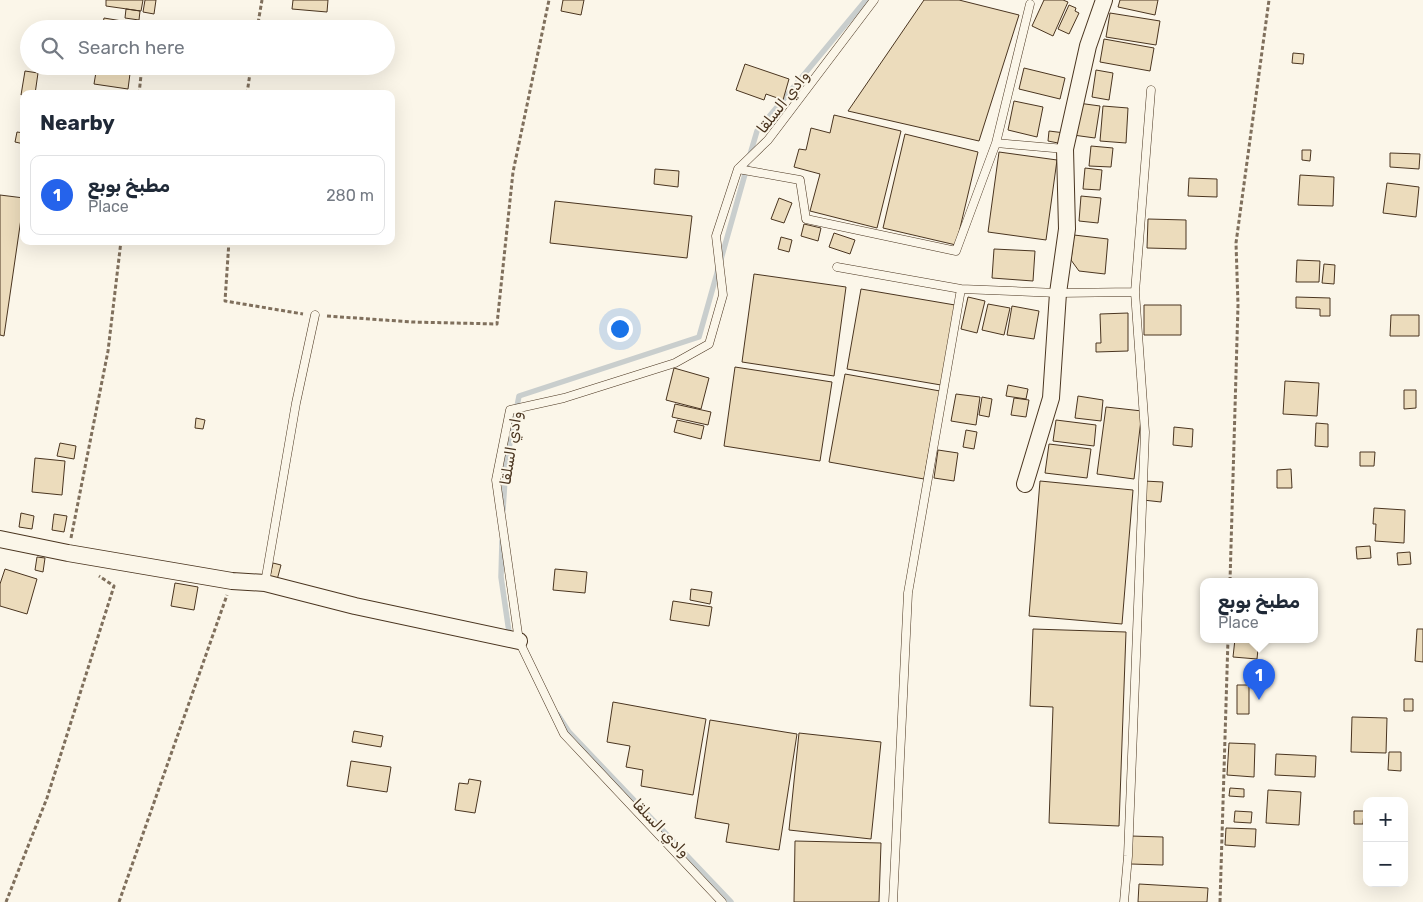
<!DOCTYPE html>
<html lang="en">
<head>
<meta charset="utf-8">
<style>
	body { margin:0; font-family:Rubik,"Noto Sans Arabic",sans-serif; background:#f2f2f3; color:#1f2937 }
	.controls { position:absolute; right:15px; bottom:15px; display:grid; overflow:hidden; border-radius:10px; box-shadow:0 5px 20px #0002 }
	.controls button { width:45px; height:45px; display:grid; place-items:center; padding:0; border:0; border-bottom:1px solid #e0e1e3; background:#fff; color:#1f2937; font:25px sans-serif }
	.you { position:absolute; left:619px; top:328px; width:18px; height:18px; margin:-12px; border:4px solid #fff; border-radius:50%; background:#1a73e8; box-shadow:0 0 0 8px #1a73e833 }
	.badge { display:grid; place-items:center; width:32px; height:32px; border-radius:50%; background:#2563eb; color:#fff; font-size:16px; font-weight:700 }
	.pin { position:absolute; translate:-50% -41px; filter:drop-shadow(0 1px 2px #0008) }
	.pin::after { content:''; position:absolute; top:26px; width:18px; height:15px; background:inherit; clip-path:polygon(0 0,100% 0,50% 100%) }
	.popup { position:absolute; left:1200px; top:578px; width:118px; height:65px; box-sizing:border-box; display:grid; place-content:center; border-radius:10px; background:#fff; filter:drop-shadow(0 1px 4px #0005); font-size:16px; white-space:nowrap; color:#747a83 }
	.popup b { font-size:19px; color:#1f2937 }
	.popup::after { content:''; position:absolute; left:50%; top:100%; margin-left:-10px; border:10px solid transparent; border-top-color:#fff }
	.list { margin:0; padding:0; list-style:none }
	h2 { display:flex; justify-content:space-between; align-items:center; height:65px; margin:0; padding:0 20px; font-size:21px }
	h2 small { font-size:16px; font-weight:400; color:#747a83 }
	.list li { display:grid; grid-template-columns:32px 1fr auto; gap:15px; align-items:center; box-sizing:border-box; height:80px; margin:0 10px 10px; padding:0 10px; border:1px solid #e0e1e3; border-radius:10px }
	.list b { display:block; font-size:19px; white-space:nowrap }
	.list p { margin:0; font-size:16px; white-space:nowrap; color:#747a83 }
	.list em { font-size:16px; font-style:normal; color:#747a83 }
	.icon { flex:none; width:28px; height:28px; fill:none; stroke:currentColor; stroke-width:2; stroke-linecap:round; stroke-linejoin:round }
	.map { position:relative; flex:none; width:1423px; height:902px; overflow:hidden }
	.search { position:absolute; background:#fff; box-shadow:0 5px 20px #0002; left:20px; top:20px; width:375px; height:55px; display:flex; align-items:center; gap:12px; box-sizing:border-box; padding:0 18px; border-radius:28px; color:#747a83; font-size:19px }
	.panel { position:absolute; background:#fff; box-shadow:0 5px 20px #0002; left:20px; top:90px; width:375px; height:155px; border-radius:10px }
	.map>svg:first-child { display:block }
</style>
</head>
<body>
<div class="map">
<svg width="1423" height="902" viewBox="0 0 1423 902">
	<rect width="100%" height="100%" fill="#fbf6e9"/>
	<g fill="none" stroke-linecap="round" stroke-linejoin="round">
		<path stroke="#c9cecd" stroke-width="5.5" d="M749,158l8,-27 109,-131
			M503,510l3,-46 13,-68 180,-59 48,-170
			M502,541l-1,36 8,55 2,4
			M558,715l11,17 162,170"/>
	</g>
	<path fill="#ecdcbc" stroke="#4a3520" d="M106,0h37l-2,11 -35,-5z
		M145,0h11l-2,14 -11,-2z
		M293,0h35l-1,12 -35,-3z
		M563,0h21l-3,15 -20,-4z
		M924,0h35l60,15 -40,126 -131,-30z
		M1044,0h19l5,2 -15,34 -21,-10z
		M1120,0h38l-3,15 -37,-8z
		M1069,5l7,3 -1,3 4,2 -10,21 -11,-5z
		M126,9l14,2 -1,9 -14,-2z
		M1110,13l50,8 -4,24 -50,-8z
		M104,18l18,3 -1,8h-19z
		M1104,39l50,9 -4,23 -50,-9z
		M1293,53l11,1 -1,10 -11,-1z
		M745,64l44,15 -6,21 -17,-6 -2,6 -28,-10z
		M97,66h34l-3,23 -34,-5z
		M1024,68l41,10 -5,21 -41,-10z
		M1096,70l17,3 -4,27 -17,-3z
		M25,71l13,2 -3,21 -14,1z
		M1014,101l29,6 -6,30 -29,-7z
		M1078,103l22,3 -5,32 -22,-3z
		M1103,106l25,2 -2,35 -26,-2z
		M834,115l67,16 -24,97 -67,-17 10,-37 -26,-7 5,-18 7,1 5,-22 19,5z
		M1049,131l16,2 -2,11 -15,-3z
		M17,132l7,1v11l-9,-2z
		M905,134l73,18 -22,93 -73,-17z
		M1091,146l22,2 -2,19 -22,-1z
		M1302,150h9l-1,11 -8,-1z
		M999,152l58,8 -11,80 -58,-8z
		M1390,153l30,1 -1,15 -29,-2z
		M1085,168l17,2 -2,20 -17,-1z
		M655,169l24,2 -1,16 -24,-3z
		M1300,175l34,2 -1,29 -35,-1z
		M1189,178l28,1v18l-29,-1z
		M1387,183l32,4 -3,30 -33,-4z
		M0,195l24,3 -20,138 -4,-1z
		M1081,196l20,2 -3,25 -19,-2z
		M779,198l13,5 -8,20 -13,-4z
		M555,201l137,15 -5,42 -137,-15z
		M1148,219l38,1v29l-39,-1z
		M804,224l17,4 -3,13 -17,-5z
		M834,233l21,7 -5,14 -21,-7z
		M1074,235l34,4 -3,35 -26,-3 -8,-11z
		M781,237l11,3 -3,12 -11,-3z
		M994,249l41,2 -2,30 -41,-3z
		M1297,260l23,1 -1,21h-23z
		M1324,264l11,1 -1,19 -12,-1z
		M754,274l92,13 -12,89 -92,-14z
		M861,289l94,16 -14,80 -94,-16z
		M968,297l17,4 -8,32 -16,-4z
		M1296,297l34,1v18h-10v-7l-24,-1z
		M988,304l22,4 -6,27 -22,-5z
		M1144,305h37v30h-37z
		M1012,306l27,5 -5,28 -27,-4z
		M1128,313v38l-32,1v-9h5l-1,-29z
		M1391,315h28v21h-29z
		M735,367l97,15 -12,79 -96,-15z
		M674,368l35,10 -8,31 -35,-9z
		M845,374l95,17 -16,88 -95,-17z
		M1285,381l34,2 -2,33 -34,-2z
		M1008,385l20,4 -2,10 -20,-3z
		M1404,390h12v18l-12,1z
		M956,394l24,3 -4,28 -25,-4z
		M1078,396l25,4 -2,21 -26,-3z
		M982,397l10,2 -3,18 -10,-2z
		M1014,398l15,2 -3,17 -15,-2z
		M675,404l36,8 -3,13 -36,-8z
		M1106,407l36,4 -8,68 -37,-5z
		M196,418l9,2 -2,9 -8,-1z
		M677,420l27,6 -3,13 -27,-7z
		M1056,420l40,5 -2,21 -41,-5z
		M1316,423l12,1v23l-13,-1z
		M1174,427l19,2 -1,18 -19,-2z
		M966,430l11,2 -3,17 -11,-2z
		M60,443l16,3 -2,13 -17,-3z
		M1049,444l42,5 -4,29 -42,-5z
		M938,450l20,3 -4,28 -20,-3z
		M1360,452h15l-1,14h-14z
		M35,458l30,3 -3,34 -30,-3z
		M1291,469l1,19h-15v-18z
		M1040,481l93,9 -11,134 -93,-8z
		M1144,481l19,1 -2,20 -18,-2z
		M1374,508l31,2 -1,33 -29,-2 1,-17h-3z
		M21,513l13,3 -2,13 -13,-2z
		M54,514l13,2 -3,16 -12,-2z
		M1370,546l1,12 -14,1 -1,-12z
		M1410,552l1,12 -13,1 -1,-12z
		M37,557l8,1 -2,14 -8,-2z
		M273,563l8,2 -4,15 -7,-3z
		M5,569l32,10 -10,35 -27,-8v-22z
		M555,569l32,3 -2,21 -32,-3z
		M175,583l23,4 -4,23 -23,-4z
		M691,589l21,3 -2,12 -20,-4z
		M673,601l39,6 -3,19 -39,-6z
		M1033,629l93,3 -7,194 -70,-3 4,-116 -23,-1z
		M1417,629h6v33l-8,-1z
		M1235,639h24l-2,20 -24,-2z
		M1237,685h12v29h-12z
		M1404,699h9v12h-9z
		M613,702l93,17 -13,76 -52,-9 2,-16 -17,-3 4,-21 -23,-4z
		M1352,717l35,1 -1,35 -35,-1z
		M710,720l87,14 -18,116 -53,-8 3,-18 -34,-6z
		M354,731l29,5 -2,11 -29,-5z
		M799,733l82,9 -10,97 -82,-9z
		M1229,743l26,1 -1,33 -27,-2z
		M1389,752h12v19l-13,-1z
		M1276,754l40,2 -1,21 -40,-2z
		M351,761l40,6 -4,25 -40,-6z
		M469,779l12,2 -6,32 -20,-3 4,-27 9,1z
		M1230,788l14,1v8l-15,-1z
		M1268,790l33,2 -2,33 -33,-2z
		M1235,811l17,1 -1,11 -17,-1z
		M1354,811h10l-1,13h-9z
		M1226,828l30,1 -1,18 -30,-2z
		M1131,836l32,1v28l-32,-1z
		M795,841l86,2 -2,59h-85z
		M1139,884l69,4 -1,14h-69z"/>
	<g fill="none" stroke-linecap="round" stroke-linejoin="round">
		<defs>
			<path id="lane" d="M996,143l69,6
				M738,169l62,11 6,39 150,32 40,-108 34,-139
				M837,267l124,22 97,4 77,-1
				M265,583l31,-180 19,-88
				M722,902l-158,-168 -45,-93 -23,-161 14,-70 54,-12 111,-35 34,-19 14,-49 -7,-59 22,-67 30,-29 106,-140
				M893,902l15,-309 53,-304
				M1124,902l4,-46 17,-424 -10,-140 16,-202"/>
			<path id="street" d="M1025,484l26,-86 7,-105 9,-64 -2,-80 23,-103 16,-46
				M0,539l68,14 164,28 33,2 90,23 164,35"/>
		</defs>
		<use href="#lane" stroke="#4a3520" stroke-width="9"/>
		<use href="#street" stroke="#4a3520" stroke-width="18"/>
		<path stroke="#7f6f5c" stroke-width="3" stroke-dasharray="4 2.5" stroke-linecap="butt" d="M257,29l5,-29
			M139,94l3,-28
			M247,94l4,-28
			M229,241l-4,60 78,13
			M327,316l85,6 85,2 16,-152 36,-172
			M71,538l37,-187 13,-110
			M1230,581l8,-276 -2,-62 33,-243
			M6,902l41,-104 67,-212 -15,-10
			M119,902l108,-307
			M1220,902l8,-263"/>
		<use href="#lane" stroke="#fbf6e9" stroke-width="8"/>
		<use href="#street" stroke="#fbf6e9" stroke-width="16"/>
	</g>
	<g text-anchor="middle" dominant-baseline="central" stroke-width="4" stroke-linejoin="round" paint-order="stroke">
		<g font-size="15" font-style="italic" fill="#4a3520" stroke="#fbf6e9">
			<text transform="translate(783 102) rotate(-52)">وادي السلقا</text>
			<text transform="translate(511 448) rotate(-81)">وادي السلقا</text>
			<text transform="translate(661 828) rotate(46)">وادي السلقا</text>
		</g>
	</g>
</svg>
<div class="controls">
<button>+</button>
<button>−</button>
</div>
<div class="you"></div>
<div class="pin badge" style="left:1259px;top:700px">1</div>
<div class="popup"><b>مطبخ بوبع</b>Place</div>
<div class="search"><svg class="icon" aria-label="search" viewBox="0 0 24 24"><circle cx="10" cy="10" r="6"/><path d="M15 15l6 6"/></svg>Search here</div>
<section class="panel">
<h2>Nearby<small></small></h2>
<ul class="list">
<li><span class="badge">1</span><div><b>مطبخ بوبع</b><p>Place</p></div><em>280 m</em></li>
</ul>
</section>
</div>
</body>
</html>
